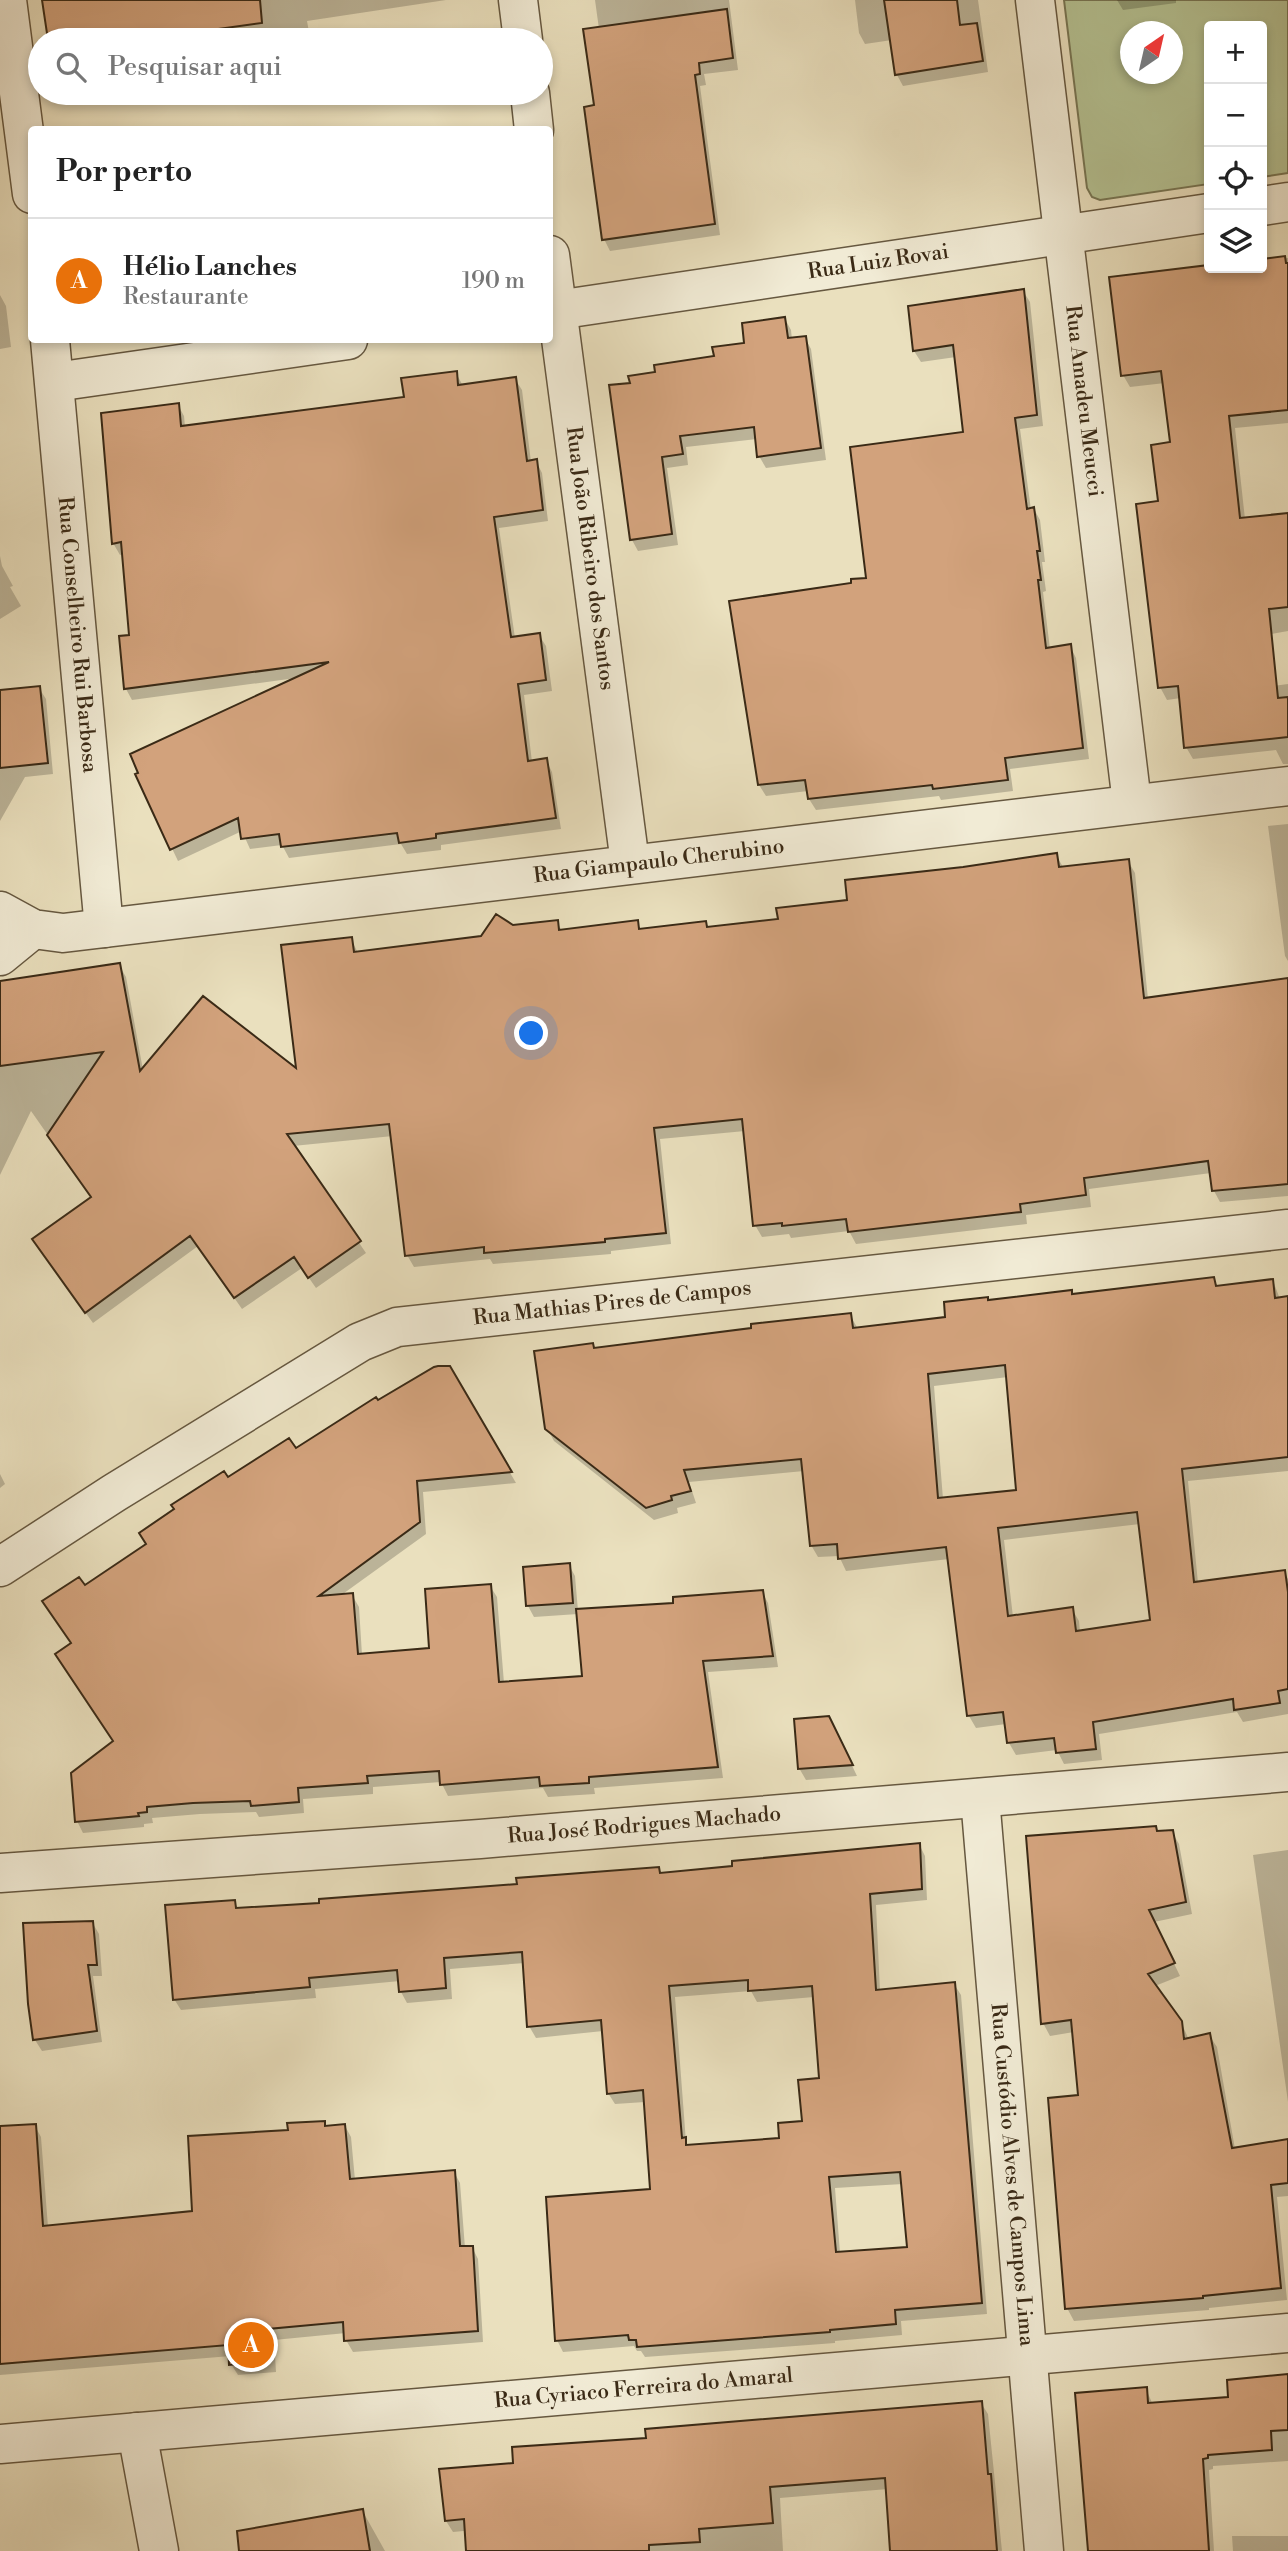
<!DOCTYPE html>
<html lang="pt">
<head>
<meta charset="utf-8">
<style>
	body { margin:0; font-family:"Libre Bodoni",serif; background:#f2f2f2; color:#222 }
	.controls { position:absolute; right:21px; top:21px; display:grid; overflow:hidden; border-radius:7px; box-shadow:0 4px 10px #0003 }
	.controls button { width:63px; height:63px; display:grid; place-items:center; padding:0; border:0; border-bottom:2px solid #e0e0e0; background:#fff; color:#222; font:35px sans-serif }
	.compass { position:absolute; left:1120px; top:21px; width:63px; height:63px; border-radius:50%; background:#fff; box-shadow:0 4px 10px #0003; rotate:34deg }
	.you { position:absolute; left:532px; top:1034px; width:24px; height:24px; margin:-18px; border:5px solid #fff; border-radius:50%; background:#1a73e8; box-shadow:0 0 0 10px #1a73e833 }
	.badge { display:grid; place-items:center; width:46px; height:46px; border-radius:50%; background:#8f2418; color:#fff; font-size:23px; font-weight:700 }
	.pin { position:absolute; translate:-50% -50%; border:4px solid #fff; box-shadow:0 2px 7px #0006 }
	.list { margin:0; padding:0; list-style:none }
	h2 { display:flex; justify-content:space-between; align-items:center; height:91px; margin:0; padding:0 28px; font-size:30px }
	h2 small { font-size:23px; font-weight:400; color:#767676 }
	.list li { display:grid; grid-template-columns:46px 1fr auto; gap:21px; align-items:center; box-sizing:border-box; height:126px; padding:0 28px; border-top:2px solid #e0e0e0 }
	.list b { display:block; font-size:26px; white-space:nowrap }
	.list p { margin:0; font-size:23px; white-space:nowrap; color:#767676 }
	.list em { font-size:23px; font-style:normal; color:#767676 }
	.icon { flex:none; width:38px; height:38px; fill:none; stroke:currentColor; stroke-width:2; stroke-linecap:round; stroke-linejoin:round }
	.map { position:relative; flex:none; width:1288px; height:2551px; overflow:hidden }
	.search { position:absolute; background:#fff; box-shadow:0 4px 10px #0003; left:28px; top:28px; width:525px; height:77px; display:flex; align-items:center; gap:18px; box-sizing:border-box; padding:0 24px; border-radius:38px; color:#767676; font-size:26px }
	.panel { position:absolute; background:#fff; box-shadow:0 4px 10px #0003; left:28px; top:126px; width:525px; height:217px; border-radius:7px }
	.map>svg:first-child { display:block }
</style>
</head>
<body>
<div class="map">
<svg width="1288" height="2551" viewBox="0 0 1288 2551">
	<rect width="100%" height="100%" fill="#eae0be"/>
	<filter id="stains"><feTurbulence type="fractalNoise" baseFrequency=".00286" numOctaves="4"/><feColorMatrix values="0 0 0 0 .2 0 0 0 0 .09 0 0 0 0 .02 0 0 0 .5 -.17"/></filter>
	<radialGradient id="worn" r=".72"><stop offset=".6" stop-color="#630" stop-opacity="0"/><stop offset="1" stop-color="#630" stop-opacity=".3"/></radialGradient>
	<path fill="#b5c293" stroke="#787654" stroke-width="2" fill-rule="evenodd" d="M1064,0h224v173l-26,4v-151h-53v158l-109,16 -8,-3 -5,-9zM1130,32h42v42h-42z"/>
	<path fill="#0003" fill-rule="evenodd" d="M45,0h401l-139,21 2,11 -57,8h-202z
		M595,0h134l9,70 -34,4 2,11 -6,1 20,149 -110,16 -6,-12 -8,-132 3,-78z
		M855,0h123l10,72 -85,14 -6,-11 -5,-35 -27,4 -6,-11z
		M1117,0h59v3l-53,7z
		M1288,258v165l-53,5 10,91 43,-5v117l-23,4 8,51 15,-2v80h-5l-7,-14 -83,9 -7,-12 -5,-49 -14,2 -7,-13v-185l12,-58 -7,-61 -35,4 -7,-12 -12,-97 98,-11 53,1v-7z
		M1023,291l7,11 13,124 -23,3 11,81 3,-1 6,11 5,42h-3l4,29 -3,1 7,57 20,-3 6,12 13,101 -79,10 3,22 -72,9 -2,-4 -123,14 -7,-11 -1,-8 -42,5 -7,-11 94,-201 15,-5 97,-146 -9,-76 -35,5 -7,-11z
		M0,295l6,11 5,41 -11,2z
		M785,319l6,11 1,10 13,-2 6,11 15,111 -60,8 -7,-12 -2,-17 -71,8 2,18 -21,3 11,77 -40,6 -6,-11 -21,-153 21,-3 25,-10 59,-16 30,-14z
		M456,373l7,13 52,-7 7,11 9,72 5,-1 6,12 6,48 -49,7 16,110 24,-3 7,11 6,45 -28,4 8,67 14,-2 6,12 9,57 -120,16v5l-34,4 -6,-10 -112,14 -7,-13 -32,4 -8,-18 -64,30 -41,-86 159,-97 -164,22 -6,-11 -5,-51 10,-1 -8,-83 -3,1 -7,-12 65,-138 6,11 1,11 221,-29z
		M0,556l2,10 11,20 -3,1 11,19 -21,13z
		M39,688l7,11 7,75 -28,3 -25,44v-130z
		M1288,824v137l-3,-5 -17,-130z
		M1056,855l7,12 65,-6 7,12 13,126 140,-20v217l-68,6 -6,-11 -3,-18 -122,16 2,18 -65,8 1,9 -171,20 -7,-13 -58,7 -2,-4 -27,3 -7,-12 -10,-94 -85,8 11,105 -60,7v3l-118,10 -3,-5 -76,8 -7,-12 -14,-119 -100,10 73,107 -50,35 -14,-20 -60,41 -44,-63 -105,77 -52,-72 51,-53 -61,-87 -31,64v-192l119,-18 7,12 17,93 155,2 53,-133 7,14 124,-15 30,-11 45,-5 5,9 75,-9 4,8 64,-7 3,6 72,-9 183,-51z
		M1213,1279l5,8 55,-6 7,18 8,-1v173l-100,10 10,102 86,-11 4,7v135l-45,8 -6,-10 -138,22 3,26 -38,4 -7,-14 -41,5 -7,-12 -3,-19 -30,4 -7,-12 -20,-157 -103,12 -7,-15 -21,1 -7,-12 -7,-74 -115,11 7,21 -19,5 1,5 -24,7 -100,-79 -7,-13 45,-83 3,4 158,-19 97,-15 8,14 89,-11 42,-16 82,-10 2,4zM1008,1377l10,115 -75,7 -9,-113zM1140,1524l12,98 -72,10 -1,-11 -7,-12 -59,8 -9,-77z
		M449,1368l67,115 -93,9 3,42 -86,62 12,-1 7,12 3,48 69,-5 59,-64 7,11 7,86 80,-5 -6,-64 -44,3 -6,-11 -3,-38 44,-3 6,11 3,35 97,-6 87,-13 6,11 10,64 -70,5 15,106 -129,10 1,6 -47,3 -5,-9 -95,8 -7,-14 -68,5v7l-70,5 1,14 -45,4 -3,-5 -56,2 -48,4 1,5 -9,1v3l-61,6 -6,-12 37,-79 -41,-98 12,-56 63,-43 80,-65 68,-30 81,-47z
		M0,1474l5,10 -5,4z
		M835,1730l22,46 -51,4 -7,-12z
		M1172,1832l7,12 13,70 -38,8 26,54 -25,10 26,36 8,18 20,-5 8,12 18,102 53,-9v56l-11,1 10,103 -78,8v2l-135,11 -7,-13 13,-211 -6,-65 -24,4 -7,-13 115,-190z
		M919,1844l6,12 2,44 -51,5 4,86 74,-7 7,11 26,319 -86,7 1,14 -67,6v2l-190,14 -4,-6h-4l-3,-5 -71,6 -6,-12 95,-150 -7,-88 -30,2 -7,-11 -5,-62 -67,7 -7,-12 -4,-63 -75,6 2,30 -45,4 -6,-11 -1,-11 -85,8 1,9 -135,12 -7,-11 60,-97 5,8 82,-5 198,-20 139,-17 4,6zM751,1991l6,11 57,-5 7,83 -18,43 -22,17 -92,7 -3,-5 -11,-145zM903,2184l6,65 -69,4 -5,-65z
		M1288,1850v252l-35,-247z
		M92,1922l7,12 3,42h-9l9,66 -60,9 -7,-11 -5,-36z
		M324,2123l2,4 19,-1 6,11 4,43 99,-8 6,11 5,65 7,-1 6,12 5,83 -130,10 -7,-12v-7l-72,7 2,32 -38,3 -7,-11v-8l-231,19v-247l35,-2 6,11 7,90 146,-14 96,-81z
		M1288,2376v85l-75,5v3l-4,1 5,81h-124l56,-162 7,16 77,-6z
		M981,2403l7,11 14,137h-110l-4,-62 -108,9 3,53h-226l-62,-23 -42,4 -7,-11 69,-56 133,-25z
		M362,2510l23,41h-119z
		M1232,2536h56v15h-55z"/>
	<path fill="#d2a27c" stroke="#3a2a16" stroke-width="2" fill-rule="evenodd" d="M42,0h218l2,23 -123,17h-91z
		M884,0h73l3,25 17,-2 6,38 -88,14z
		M727,9l6,49 -34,5 1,11 -5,1 20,149 -113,16 -18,-133 10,-2 -11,-76z
		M1285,256l1,7h2v147l-59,6 11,102 48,-5v94l-19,2 9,89 10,-1v40l-104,11 -6,-62 -20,2 -22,-184 22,-3 -7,-56 19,-3 -9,-71 -40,5 -12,-99 100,-12v3h53v-9z
		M1024,289l13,126 -22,3 12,91 7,-2 6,44h-3l4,29h-3l8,68 25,-4 12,104 -78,10 3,22 -75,9 -1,-4 -124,14 -3,-19 -47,5 -29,-184 122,-18v-4l15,-1 -16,-131 113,-15 -10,-87 -40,6 -5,-45z
		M785,317l3,21 18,-2 15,112 -64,9 -3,-30 -74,9 3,18 -21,3 10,77 -42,6 -21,-155 21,-2 -2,-7 27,-4 -1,-7 60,-9 -2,-9 32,-4 -2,-20z
		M457,371l1,14 58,-8 11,84 10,-2 6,51 -49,7 17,120 29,-4 6,47 -28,4 10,77 19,-3 9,60 -120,16v4l-37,5 -2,-10 -116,14 -2,-13 -38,5 -3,-21 -68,32 -35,-76 3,-1 -8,-19 199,-92 -205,27 -5,-53 10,-1 -8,-93 -9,2 -11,-131 78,-10 2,23 223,-29 -3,-19z
		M40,686l8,77 -48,5v-78z
		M1057,853l2,14 70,-8 15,139 144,-20v206l-76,7 -4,-30 -124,17 2,17 -66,9 1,8 -173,20 -2,-13 -64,7v-3l-29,3 -11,-107 -88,9 12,105 -61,6v3l-121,11v-6l-79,9 -16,-132 -102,10 74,107 -53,37 -14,-21 -60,41 -44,-62 -105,77 -53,-74 59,-42 -44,-62 56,-83 -103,14v-85l120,-18 20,108 63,-75 93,72 -15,-123 71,-8 2,15 127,-16 15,-22 17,11 45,-5 1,10 79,-10 1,9 67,-8 1,6 71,-8 -2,-11 71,-8 -2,-20 118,-13z
		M1214,1277l2,9 57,-7 2,19 13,-2v161l-106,12 12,113 91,-12 3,22v97l-10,2 2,12 -46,7 -1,-11 -140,23 3,27 -40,4 -2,-15 -47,5 -4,-31 -36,4 -21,-169 -108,12 -1,-15 -27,2 -9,-87 -117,11 7,21 -20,5 1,4 -26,8 -101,-79 -11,-78 59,-8 1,5 157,-20v-4l100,-11 2,15 92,-11 -1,-15 44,-5v3l84,-10v4zM1005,1365l11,125 -78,8 -10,-124zM1137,1512l13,108 -74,11 -3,-24 -65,9 -10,-88z
		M438,1366h12l62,106 -95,9 3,41 -101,74 34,-3 5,61 71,-6 -4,-59 66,-5 8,98 83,-6 -6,-67 97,-6v-6l90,-7 10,66 -70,5 15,106 -129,10v6l-49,3 -1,-9 -99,8 -1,-14 -72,5 1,7 -70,5 1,14 -48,4 -1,-5 -57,2 -46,4v5l-9,1 1,3 -64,6 -4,-49 42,-32 -58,-87 16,-11 -29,-42 37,-24 6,8 61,-41 -7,-11 35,-24 -3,-4 53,-34 4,6 61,-39 7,10 80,-51 2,3 56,-33z
		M570,1563l3,40 -47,3 -3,-39z
		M829,1716l24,49 -55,4 -4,-50z
		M1156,1826l1,5 16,-1 13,72 -37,8 26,53 -27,11 34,47 2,18 26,-6 22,115 56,-9v44l-17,2 10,103 -78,8v2l-138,11 -17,-211 30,-3 -7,-75 -30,4 -15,-188z
		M920,1843l2,46 -52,5 6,96 79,-8 27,321 -87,7 1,14 -66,6v2l-193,15 -1,-7h-7l-1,-5 -73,6 -9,-144 104,-8 -7,-99 -36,4 -6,-74 -74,7 -5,-75 -78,6 2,30 -47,4 -2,-22 -88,8 1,9 -137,13 -8,-95 70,-5 1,8 83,-5v-4l198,-15 -1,-6 143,-11 1,6 72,-7v-5zM748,1980v11l64,-5 7,92 -21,2 4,41 -24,2 1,15 -93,7v-8l-4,1 -13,-152zM900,2172l7,75 -71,5 -7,-75z
		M93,1921l4,44h-9l9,66 -64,9 -5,-36 -5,-81z
		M325,2121v5l20,-2 5,55 105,-9 5,76h13l5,85 -134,10 -1,-19 -75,7 3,32 -42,4 -1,-20 -228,19v-238l36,-2 7,102 149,-15 -4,-75 100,-6 -1,-7z
		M1288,2374v56l-17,1 1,19 -64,5v3l-5,1 6,92h-121l-13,-158 72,-6 1,16 80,-6 -1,-17z
		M982,2401l6,73h3l6,77h-107l-5,-73 -115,9 3,36 -74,6 1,13 -51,3v6h-183l-2,-32 -19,2 -6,-52 74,-6 -1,-16 134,-9 -1,-9z
		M363,2509l7,42h-131l-2,-20z"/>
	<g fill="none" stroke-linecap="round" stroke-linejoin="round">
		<defs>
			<g id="minor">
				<path d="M7,0l25,194"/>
				<path d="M518,0l5,40"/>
				<path id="s1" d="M1035,0l97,803"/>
				<path d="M530,93l4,37"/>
				<path d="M1262,206l26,-4"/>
				<path id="s2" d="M550,255l80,608"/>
				<path id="s3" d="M550,311l659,-98"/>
				<path id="s4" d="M50,340l54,588"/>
				<path d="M55,382l293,-42"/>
				<path id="s5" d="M0,911l33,18 30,4 1225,-147"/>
				<path d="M0,956l33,-27"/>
				<path id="s6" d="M0,1567l114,-74 246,-151 37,-15 891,-98"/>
				<path id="s7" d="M980,1798l64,753"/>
				<path id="s8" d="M0,1873l480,-34 808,-67"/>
				<path d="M137,2432l22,119"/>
				<path id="s9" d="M0,2444l1288,-111"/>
			</g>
		</defs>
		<use href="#minor" stroke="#665840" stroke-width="41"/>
		<use href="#minor" stroke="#f1ebd5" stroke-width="38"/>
	</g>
	<g text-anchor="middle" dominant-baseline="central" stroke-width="6" stroke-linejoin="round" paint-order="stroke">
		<g font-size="21" fill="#3a2a16" stroke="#f1ebd5">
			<text stroke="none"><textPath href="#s3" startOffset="332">Rua Luiz Rovai</textPath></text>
			<text stroke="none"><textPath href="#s1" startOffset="404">Rua Amadeu Meucci</textPath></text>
			<text stroke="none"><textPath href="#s2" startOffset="306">Rua João Ribeiro dos Santos</textPath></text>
			<text stroke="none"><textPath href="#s4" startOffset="296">Rua Conselheiro Rui Barbosa</textPath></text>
			<text stroke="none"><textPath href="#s5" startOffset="668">Rua Giampaulo Cherubino</textPath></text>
			<text stroke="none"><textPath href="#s6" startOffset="681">Rua Mathias Pires de Campos</textPath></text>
			<text stroke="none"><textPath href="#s8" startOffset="646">Rua José Rodrigues Machado</textPath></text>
			<text stroke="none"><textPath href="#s7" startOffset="378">Rua Custódio Alves de Campos Lima</textPath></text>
			<text stroke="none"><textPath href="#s9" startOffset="646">Rua Cyriaco Ferreira do Amaral</textPath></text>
		</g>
	</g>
	<rect width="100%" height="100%" filter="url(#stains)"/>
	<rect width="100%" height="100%" fill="url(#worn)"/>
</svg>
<div class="controls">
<button>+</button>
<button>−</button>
<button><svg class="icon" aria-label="locate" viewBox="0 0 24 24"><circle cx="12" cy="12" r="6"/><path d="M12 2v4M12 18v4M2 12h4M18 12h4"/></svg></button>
<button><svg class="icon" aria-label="layers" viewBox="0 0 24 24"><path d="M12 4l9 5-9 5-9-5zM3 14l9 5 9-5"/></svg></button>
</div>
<svg class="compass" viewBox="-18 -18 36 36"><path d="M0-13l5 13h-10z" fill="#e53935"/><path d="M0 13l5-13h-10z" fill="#767676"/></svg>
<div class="you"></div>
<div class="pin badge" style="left:251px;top:2345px;background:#e8710a">A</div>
<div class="search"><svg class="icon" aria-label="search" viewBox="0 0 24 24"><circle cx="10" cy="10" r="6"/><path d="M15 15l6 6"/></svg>Pesquisar aqui</div>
<section class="panel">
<h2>Por perto<small></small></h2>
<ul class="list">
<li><span class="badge" style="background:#e8710a">A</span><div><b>Hélio Lanches</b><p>Restaurante</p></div><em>190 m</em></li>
</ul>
</section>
</div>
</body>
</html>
